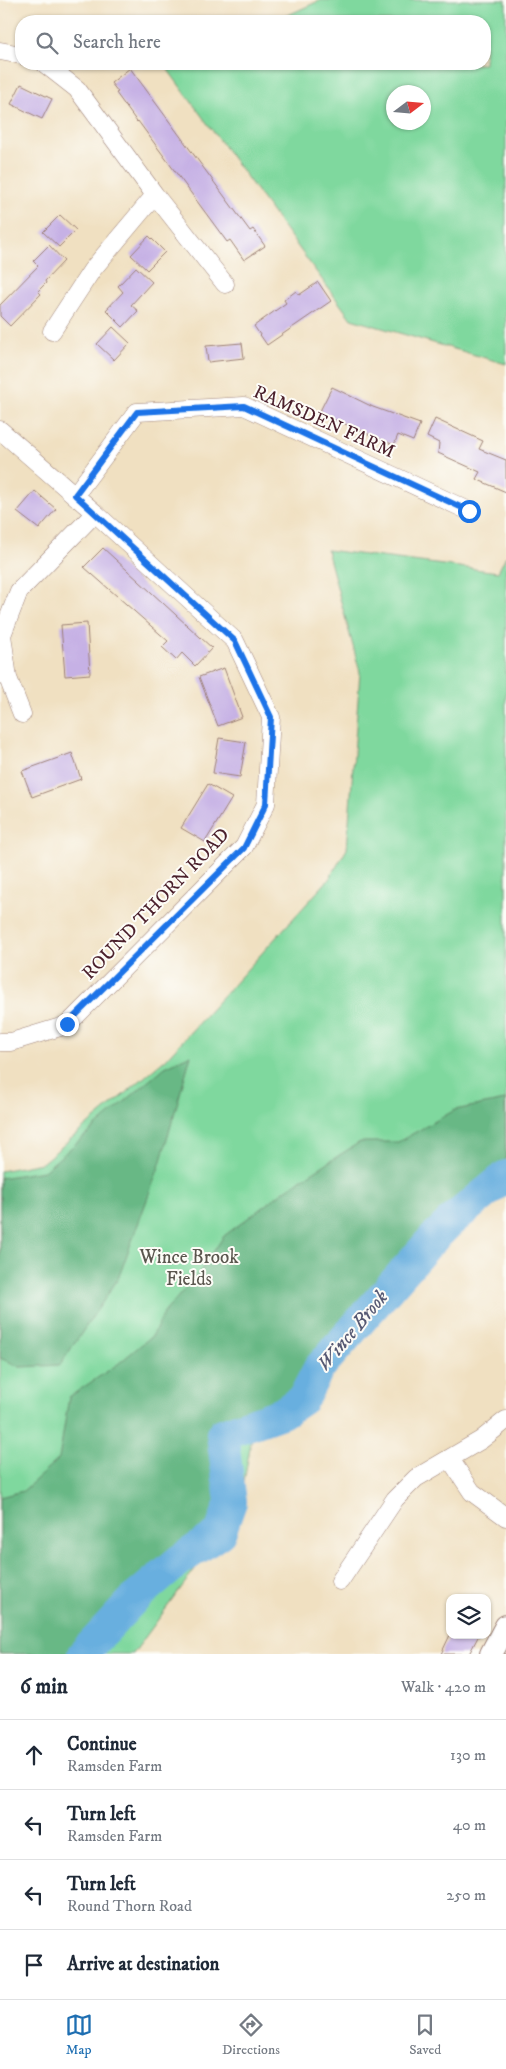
<!DOCTYPE html>
<html lang="en">
<head>
<meta charset="utf-8">
<style>
	body { margin:0; font-family:"IM FELL DW Pica",serif; background:#f2f2f3; color:#1f2937 }
	.controls { position:absolute; right:15px; bottom:15px; display:grid; overflow:hidden; border-radius:10px; box-shadow:0 1px 4px #0004 }
	.controls button { width:45px; height:45px; display:grid; place-items:center; padding:0; border:0; border-bottom:1px solid #e0e1e3; background:#fff; color:#1f2937; font:25px sans-serif }
	.compass { position:absolute; left:386px; top:85px; width:45px; height:45px; border-radius:50%; background:#fff; box-shadow:0 1px 4px #0004; rotate:74deg }
	.stop { position:absolute; width:15px; height:15px; margin:-11px; border:4px solid #1a73e8; border-radius:50%; background:#fff }
	.stop.end { background:#1a73e8; border-color:#fff; box-shadow:0 1px 5px #0008 }
	.list { margin:0; padding:0; list-style:none }
	h2 { display:flex; justify-content:space-between; align-items:center; height:65px; margin:0; padding:0 20px; font-size:21px }
	h2 small { font-size:16px; font-weight:400; color:#747a83 }
	.list li { display:grid; grid-template-columns:32px 1fr auto; gap:15px; align-items:center; box-sizing:border-box; height:70px; padding:0 20px; border-top:1px solid #e0e1e3 }
	.list b { display:block; font-size:19px; white-space:nowrap }
	.list p { margin:0; font-size:16px; white-space:nowrap; color:#747a83 }
	.list em { font-size:16px; font-style:normal; color:#747a83 }
	.icon { flex:none; width:28px; height:28px; fill:none; stroke:currentColor; stroke-width:2; stroke-linecap:round; stroke-linejoin:round }
	.map { position:relative; flex:none; width:506px; height:1654px; overflow:hidden }
	.search { position:absolute; background:#fff; box-shadow:0 1px 4px #0004; left:15px; right:15px; top:15px; height:55px; display:flex; align-items:center; gap:12px; box-sizing:border-box; padding:0 18px; border-radius:20px; color:#747a83; font-size:19px }
	.sheet { height:345px; background:#fff }
	nav { display:flex; justify-content:space-around; align-items:center; box-sizing:border-box; height:70px; border-top:1px solid #e0e1e3; background:#fff; font-size:14px; color:#747a83 }
	nav a { display:grid; justify-items:center; gap:2px }
	nav .on { color:#1f6fb2 }
	.map>svg:first-child { display:block }
</style>
</head>
<body>
<div class="map">
<svg width="506" height="1654" viewBox="0 0 506 1654">
	<rect width="100%" height="100%" fill="#fdfcf7"/>
	<filter id="ink" filterUnits="userSpaceOnUse"><feTurbulence type="fractalNoise" baseFrequency=".02" numOctaves="2"/><feDisplacementMap in="SourceGraphic" scale="10" xChannelSelector="R" yChannelSelector="G"/><feConvolveMatrix kernelMatrix="1 2 1 2 8 2 1 2 1" color-interpolation-filters="sRGB"/></filter>
	<filter id="wash" filterUnits="userSpaceOnUse"><feTurbulence type="fractalNoise" baseFrequency=".0096" numOctaves="4" result="noise"/><feDisplacementMap in="SourceGraphic" scale="20" xChannelSelector="R" yChannelSelector="G"/><feGaussianBlur stdDeviation="1.12" result="paint"/><feColorMatrix in="noise" values="0 0 0 0 0 0 0 0 0 0 0 0 0 0 0 0 0 1.4 0 .05"/><feComposite in="paint" operator="in"/></filter>
	<g filter="url(#wash)">
		<rect width="100%" height="100%" fill="#f0e0c1"/>
		<path fill="#7fd89e" stroke="#647c64" fill-rule="evenodd" d="M321,0h185v364l-155,-45 -183,-249 13,-6h304v-43h-210zM394,92h30v30h-30z
			M327,550l171,22 8,-16v633l-31,23 -56,54 -59,62 -39,55 -15,26 -53,21 -17,98 -33,30 -70,96h-133v-483l42,-8 124,-104 163,-180 18,-30 13,-177z"/>
		<path fill="#67b885" stroke="#586c58" d="M191,1055l-31,109 -42,115 -58,86 -40,2 -20,-9v-180l44,-7 121,-104z
			M505,1100l1,61 -81,71 -103,118 -24,42 -20,15 -50,17 -11,9 5,69 -9,22 -48,37 -94,93h-71v-157l23,-6 36,-32 10,-62 49,-33 35,-29 11,-22 37,-43 23,-34 64,-48 72,-46h38l57,-32z"/>
		<g fill="none" stroke-linecap="round" stroke-linejoin="round">
			<path stroke="#68afdf" stroke-width="32" d="M83,1654l50,-54 47,-40 40,-27 11,-31 -9,-68 60,-21 21,-14 16,-31 109,-124 23,-23 55,-45"/>
		</g>
		<g id="blocks">
			<path fill="#c6b1e5" d="M130,68l120,163 3,-2 12,17 -21,14 -14,-20 -3,2 -89,-121 -1,1 -21,-29 2,-1 -7,-9z
				M21,84l31,15 -10,20 -31,-15z
				M60,215l16,15 -17,17 -16,-15z
				M149,236l16,16 -18,18 -16,-15z
				M49,245l15,16 -19,20 1,2 -8,8 3,3 -31,32 -10,-10v-11l38,-39 -5,-5z
				M136,267l16,15 -21,23 7,6 -15,16 -17,-17 17,-18 -5,-6z
				M318,282l13,19 -64,44 -13,-19 32,-23 -2,-3 12,-9 3,4z
				M113,327l17,16 -16,17 -17,-16z
				M242,343l2,15 -36,4 -2,-16z
				M332,387l41,20 47,17 -7,17 -15,-6 -4,10 -75,-32z
				M435,419l48,22 -4,8 27,11v32l-30,-13 4,-7 -42,-19 1,-10 -12,-6z
				M35,491l21,18 -17,20 -22,-17z
				M103,548l109,100 -17,18 -13,-13 -6,7 -14,-13 6,-6 -84,-74z
				M87,623l3,51 -25,2 -4,-51z
				M224,668l18,49 -24,9 -19,-49z
				M219,738l27,4 -6,35 -27,-4z
				M72,753l9,26 -49,18 -10,-26z
				M208,784l24,14 -27,44 -24,-14z
				M450,1635h29l-10,19h-28z"/>
		</g>
	</g>
	<g filter="url(#ink)">
		<use href="#blocks" fill-opacity="0" stroke="#9d8076" stroke-width="1"/>
		<g fill="none" stroke-linecap="round" stroke-linejoin="round">
			<defs>
				<path id="minor" d="M0,51l21,4
					M45,64l32,25 78,106 70,89
					M52,331l40,-61 63,-75
					M0,430l95,83 140,128 36,76 -5,87 -22,43 -177,178 -56,17h-11
					M75,495l62,-83 107,-6 225,105
					M22,714l-14,-36 -6,-43 17,-44 76,-78
					M450,1459l22,33 34,25
					M340,1581l55,-82 21,-21 65,-38 25,-20"/>
				<path id="major" d="M491,1654l15,-28"/>
			</defs>
			<use href="#minor" stroke="#9d8076" stroke-width="19"/>
			<use href="#major" stroke="#9d8076" stroke-width="24"/>
			<use href="#minor" stroke="#fff" stroke-width="18"/>
			<use href="#major" stroke="#fff" stroke-width="22"/>
		</g>
	</g>
	<g fill="none" stroke-linecap="round" stroke-linejoin="round" filter="url(#ink)">
		<path stroke="#1a73e8" stroke-width="6" d="M67,1024l177,-176 22,-44 5,-87 -36,-76 -160,-146 62,-83 107,-6 225,105"/>
	</g>
	<g text-anchor="middle" dominant-baseline="central" stroke-width="4" stroke-linejoin="round" paint-order="stroke">
		<g font-size="19" fill="#4a1f2b" stroke="#fdfcf7">
			<text transform="translate(324 422) rotate(24)">RAMSDEN FARM</text>
			<text transform="translate(156 904) rotate(-46)">ROUND THORN ROAD</text>
		</g>
		<g font-size="19" fill="#5a564e" stroke="#fdfcf7">
			<text x="189" y="1257">Wince Brook<tspan x="189" dy="22">Fields</tspan></text>
		</g>
		<g font-size="20" font-style="italic" fill="#565973" stroke="#fdfcf7">
			<text transform="translate(353 1331) rotate(-50)">Wince Brook</text>
		</g>
	</g>
</svg>
<div class="controls">
<button><svg class="icon" aria-label="layers" viewBox="0 0 24 24"><path d="M12 4l9 5-9 5-9-5zM3 14l9 5 9-5"/></svg></button>
</div>
<svg class="compass" viewBox="-18 -18 36 36"><path d="M0-13l5 13h-10z" fill="#e53935"/><path d="M0 13l5-13h-10z" fill="#747a83"/></svg>
<div class="stop" style="left:469px;top:511px"></div>
<div class="stop end" style="left:67px;top:1024px"></div>
<div class="search"><svg class="icon" aria-label="search" viewBox="0 0 24 24"><circle cx="10" cy="10" r="6"/><path d="M15 15l6 6"/></svg>Search here</div>
</div>
<section class="sheet">
<h2>6 min<small>Walk · 420 m</small></h2>
<ul class="list">
<li><svg class="icon" aria-label="ahead" viewBox="0 0 24 24"><path d="M12 20V5M6 11l6-6 6 6"/></svg><div><b>Continue</b><p>Ramsden Farm</p></div><em>130 m</em></li>
<li><svg class="icon" aria-label="left" viewBox="0 0 24 24"><path d="M17 20v-9H6M10 6l-5 5 5 5"/></svg><div><b>Turn left</b><p>Ramsden Farm</p></div><em>40 m</em></li>
<li><svg class="icon" aria-label="left" viewBox="0 0 24 24"><path d="M17 20v-9H6M10 6l-5 5 5 5"/></svg><div><b>Turn left</b><p>Round Thorn Road</p></div><em>250 m</em></li>
<li><svg class="icon" aria-label="arrive" viewBox="0 0 24 24"><path d="M6 21V4h12l-3 4 3 4H6"/></svg><div><b>Arrive at destination</b></div></li>
</ul>
</section>
<nav>
<a class="on"><svg class="icon" aria-label="map" viewBox="0 0 24 24"><path d="M3 6l6-2 6 2 6-2v14l-6 2-6-2-6 2zM9 4v14M15 6v14"/></svg>Map</a>
<a><svg class="icon" aria-label="directions" viewBox="0 0 24 24"><path d="M12 3l9 9-9 9-9-9zM9 14v-3h6M13 9l2 2-2 2"/></svg>Directions</a>
<a><svg class="icon" aria-label="saved" viewBox="0 0 24 24"><path d="M7 4h10v16l-5-4-5 4z"/></svg>Saved</a>
</nav>
</body>
</html>
